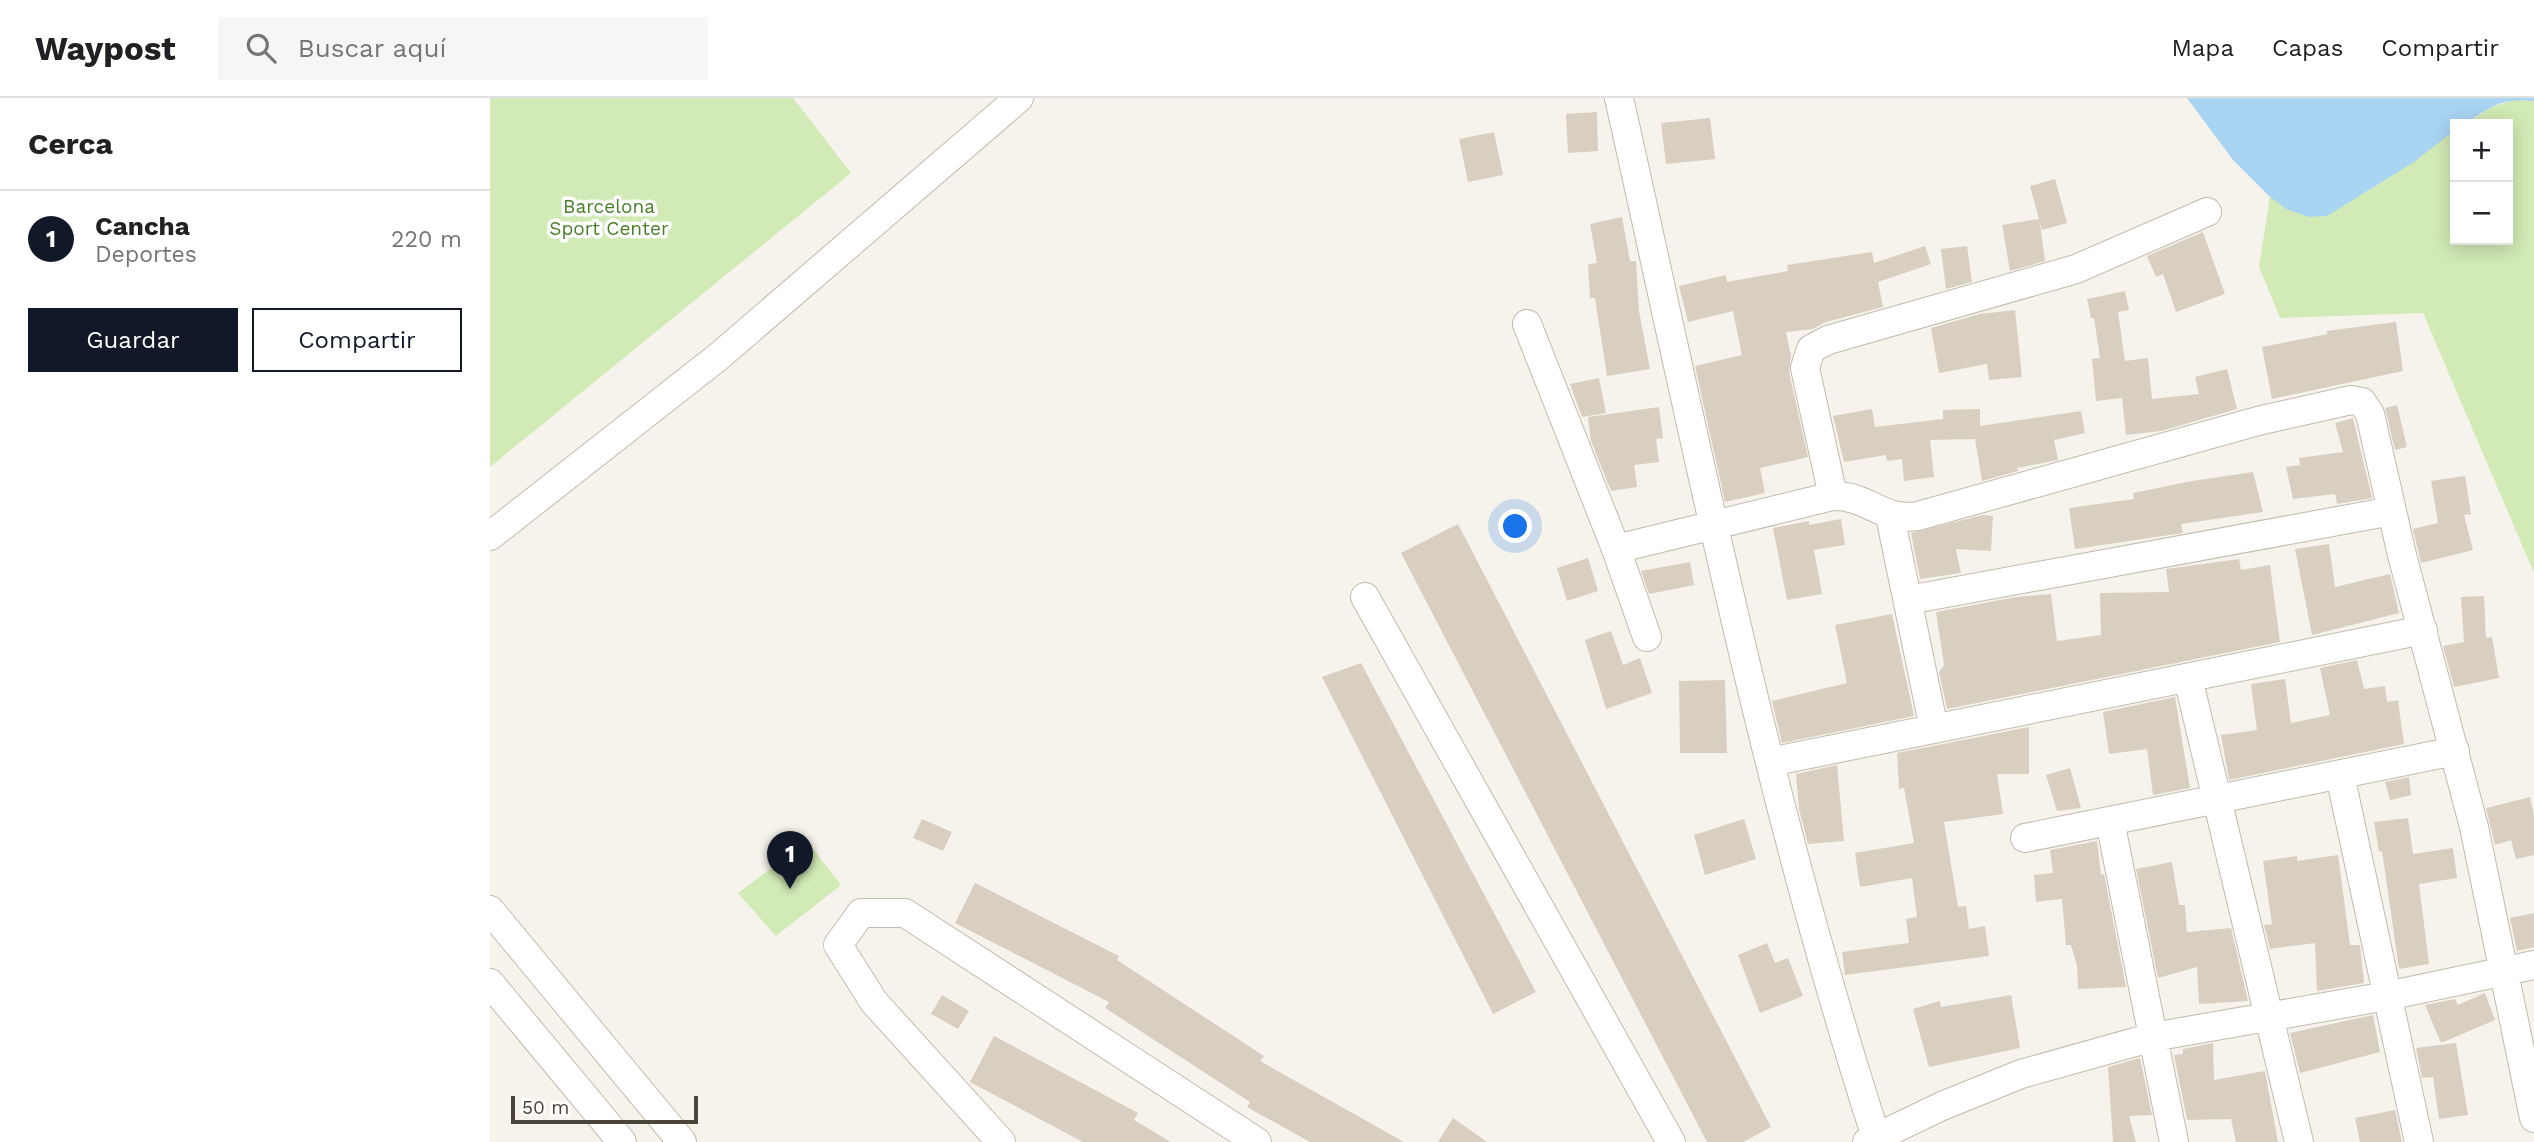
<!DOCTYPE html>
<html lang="es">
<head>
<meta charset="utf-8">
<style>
	body { margin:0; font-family:"Work Sans",sans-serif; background:#f6f6f6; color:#202124 }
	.controls { position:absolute; right:21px; top:21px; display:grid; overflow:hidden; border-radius:0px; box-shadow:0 4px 18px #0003 }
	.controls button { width:63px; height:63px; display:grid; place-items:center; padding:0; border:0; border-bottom:2px solid #e0e0e0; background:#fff; color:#202124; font:35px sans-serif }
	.scale { position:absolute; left:21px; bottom:18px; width:187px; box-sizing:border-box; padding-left:7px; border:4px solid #4b4439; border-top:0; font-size:19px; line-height:24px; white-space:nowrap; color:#4b4439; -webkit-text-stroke:5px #fff; paint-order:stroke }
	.you { position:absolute; left:1026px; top:429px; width:24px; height:24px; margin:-18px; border:5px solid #fff; border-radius:50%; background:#1a73e8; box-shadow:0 0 0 10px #1a73e833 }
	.badge { display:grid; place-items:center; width:46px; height:46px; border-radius:50%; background:#111827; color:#fff; font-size:23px; font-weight:700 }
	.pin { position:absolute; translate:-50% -58px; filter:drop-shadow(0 2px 4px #0008) }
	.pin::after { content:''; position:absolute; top:37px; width:24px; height:21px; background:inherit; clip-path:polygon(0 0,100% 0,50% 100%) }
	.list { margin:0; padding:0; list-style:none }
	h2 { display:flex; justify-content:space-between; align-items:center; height:91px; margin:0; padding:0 28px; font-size:30px }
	h2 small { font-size:23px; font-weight:400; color:#757577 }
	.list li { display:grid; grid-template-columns:46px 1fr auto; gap:21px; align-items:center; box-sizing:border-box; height:98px; padding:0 28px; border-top:2px solid #e0e0e0 }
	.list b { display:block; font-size:26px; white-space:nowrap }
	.list p { margin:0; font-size:23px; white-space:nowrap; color:#757577 }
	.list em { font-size:23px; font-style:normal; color:#757577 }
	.actions { display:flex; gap:14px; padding:21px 28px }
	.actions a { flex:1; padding:16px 0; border:2px solid #111827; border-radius:0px; text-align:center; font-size:24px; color:#111827 }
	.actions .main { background:#111827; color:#fff }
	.icon { flex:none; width:38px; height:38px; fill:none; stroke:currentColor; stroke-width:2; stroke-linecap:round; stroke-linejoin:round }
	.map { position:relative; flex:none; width:2044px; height:1044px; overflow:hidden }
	header { display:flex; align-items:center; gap:42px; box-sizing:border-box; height:98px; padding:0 35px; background:#fff; border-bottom:2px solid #e0e0e0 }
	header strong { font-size:33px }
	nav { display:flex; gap:38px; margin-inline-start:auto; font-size:24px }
	.search { width:490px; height:63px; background:#f6f6f6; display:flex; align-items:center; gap:18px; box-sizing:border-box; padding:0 24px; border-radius:0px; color:#757577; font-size:26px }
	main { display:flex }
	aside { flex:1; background:#fff }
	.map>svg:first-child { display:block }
</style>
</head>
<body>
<header>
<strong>Waypost</strong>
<div class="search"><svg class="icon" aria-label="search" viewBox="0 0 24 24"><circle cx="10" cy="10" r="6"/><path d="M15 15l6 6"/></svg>Buscar aquí</div>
<nav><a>Mapa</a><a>Capas</a><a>Compartir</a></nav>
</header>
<main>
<aside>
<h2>Cerca<small></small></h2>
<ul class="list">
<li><span class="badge">1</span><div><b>Cancha</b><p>Deportes</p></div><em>220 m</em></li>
</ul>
<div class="actions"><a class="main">Guardar</a><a>Compartir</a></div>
</aside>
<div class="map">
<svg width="2044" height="1044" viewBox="0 0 2044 1044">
	<rect width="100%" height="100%" fill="#f6f3ec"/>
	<path fill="#d2eab5" d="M0,0h303l58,75 -361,294z
		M2024,2l20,1v472l-111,-260 -143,5 -21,-51 11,-70 16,12 79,-16 90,-63v110h53v-116h-44l28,-17z
		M317,743l34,44 -65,51 -38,-43z"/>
	<path fill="#a9d4f2" d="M1697,0h347v3c-15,-1 -30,-1 -44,7 -12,6 -21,16 -35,16v6l-41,32 -87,54 -18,1 -23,-8 -16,-12 -37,-37z"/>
	<path fill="#d8cfc1" d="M1107,14l1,39 -30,2 -2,-39z
		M1220,20l5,41 -49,5 -5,-41z
		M1004,34l9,43 -35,7 -9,-43z
		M1565,81l12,44 -25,7 -2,-7 5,38 -35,10 -8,-46 37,-6 -9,-33z
		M1132,119l8,44h6l3,50 11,58 -43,7 -12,-78h-5l-2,-34 9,-1 -7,-39z
		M1713,134l22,62 -49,18 -13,-38 -7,3 -9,-21z
		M1435,148l6,18 -53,18 5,25 -57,15 -13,7 -27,3 5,24 -2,16 19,85 -48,11 5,25 -40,9 -30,-136 47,-11 -9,-44 -45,11 -9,-36 47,-11 1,7 61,-11 -1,-6 85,-13 2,11z
		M1477,148l5,36 -26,7 -5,-40z
		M1635,193l4,19 -11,2 7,49 23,-3 4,41 47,-5 -4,-17 32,-8 10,40 -76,22 -35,4 -4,-37 -26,3 -4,-42 8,-1 -6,-40h-3l-4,-19z
		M1525,212l7,67 -33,3 -2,-16 -48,9 -8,-45 49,-14z
		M1906,224l7,49 -131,28 -10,-52 65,-13v-3z
		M1109,280l7,35 -24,4 -12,-33z
		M1907,307l10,42 -12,3 -10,-42z
		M1169,309l4,31 -7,1 3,23 -25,3 3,22 -26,4 -20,-50 -3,-24z
		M1382,311l3,18 68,-8v-9l37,-1v17l101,-15 4,22 -31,7 4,20 -41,8 1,3 -36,10 -7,-42 -45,1 4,37 -30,4 -2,-22 -15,2 -1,-6 -42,7 -11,-46z
		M1863,320l19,80 -35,6 -2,-10 -42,5 -7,-32 14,-2 -1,-7 44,-6 -8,-29z
		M1763,374l10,40 -82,12 2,9 -108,16 -6,-41 65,-9 -1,-6 59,-12z
		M1975,378l6,38 -7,1 9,35 -52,13 -8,-34 25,-6 -7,-42z
		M1493,417l10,1 -2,35 -35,-2 5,24 -41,6 -9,-46z
		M1351,421l4,26 -31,5 8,44 -35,6 -14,-72 36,-7v4z
		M968,426l313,603 -28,15h-36l-306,-589z
		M1839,446l6,43 55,-13 9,39 -87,22 -17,-86z
		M1098,460l10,33 -31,10 -10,-33z
		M1749,461l2,11 29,-5 10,77 -333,67 -8,-37 5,-7 -8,-53 80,-15 35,-3 6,47 44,-6 -1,-42 69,-1 -3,-23z
		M1200,464l4,23 -45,9 -8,-23z
		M1994,498l2,42 6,-1 7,41 -45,9 -11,-41 21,-4 -3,-45z
		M1402,516l22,102 -132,27 -10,-42 75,-18 -12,-58z
		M1121,533l12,34 17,-7 12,35 -46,16 -21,-69z
		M1867,562l7,29 21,-3 2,16 11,-2 6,44 -175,36 -8,-45 36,-5 -6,-46 34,-5 6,44 39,-8 -10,-47z
		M871,565l175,329 -43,22 -171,-337z
		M1235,582l2,73h-47l-1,-72z
		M1685,599l15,91 -37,7 -6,-46 -38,5 -6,-42z
		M1539,629v47h-32l6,40 -59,8 14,85 8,-1 3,23 16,-3 4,30 -144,19 -3,-23 67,-9 -3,-24 11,-2 -5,-39 -52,9 -5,-34 59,-10 -10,-55 -5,1 -2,-36z
		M1347,667l7,76 -36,3 -9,-35 -3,-35z
		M1580,670l11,40 -24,3 -11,-36z
		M1919,679l2,18 -21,5 -5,-18z
		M2040,699l4,18v40l-18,4 -5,-19 -16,5 -9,-37z
		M1918,720l5,36 40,-6 4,30 -38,6 10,80 -30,5 -17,-118 -3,1 -5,-30z
		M432,721l30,13 -9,19 -30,-13z
		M1254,721l12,40 -51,16 -11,-40z
		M1607,743l4,34 3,-1 22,113 -48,2 -1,-24 -6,-20h-5l-4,-46 -26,3 -2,-27 19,-2 -3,-23z
		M1848,757l12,90h10l4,38 -47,8 -2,-48 -45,6 -6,-24 8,-1 -9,-63 34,-5v5z
		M1682,764l7,43h6l2,27 44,-4 17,73 -49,3 -2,-37 -39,11 -22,-109z
		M485,785l144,73 -2,4 147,96 -4,5 144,81h-94l-63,-35 3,-5 -145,-94 4,-6 -154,-79z
		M2044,815v34l-17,4 -7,-33z
		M1277,845l8,20 13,-5 15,38 -43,17 -22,-58z
		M1995,895l10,27 -54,23 -16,-38 30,-6 3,6z
		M452,897l27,16 -11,18 -27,-15z
		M1521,897l9,53 -91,19 -16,-58 27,-8 1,6z
		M1883,917l7,37 -80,21 -10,-40z
		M504,938l144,77 -4,7 37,22h-88l-113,-60z
		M1723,945l1,37 51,-9 13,71h-42l-5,-23 -44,1 -13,-65 9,-1v-5z
		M1966,945l12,72 -29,4 -6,-42 -11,1 -6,-30z
		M1650,960l12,57 -23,1 7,26h-23l-5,-75z
		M1905,1012l7,32h-42l-5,-24z
		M963,1020l34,24h-49z"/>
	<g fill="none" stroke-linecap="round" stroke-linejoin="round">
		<defs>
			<path id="minor" d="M1129,0c78,348 147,699 257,1039
				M1037,226l89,225 31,88
				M1343,398l-28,-128 6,-19 17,-9 248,-71 131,-57
				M1400,418l44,213
				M0,438l228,-179 301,-259
				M1126,451l217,-53c35,-1 49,26 85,20l340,-95 93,-21 11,2 8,12 32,141 72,272 60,291
				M875,499l306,545
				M1418,502l484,-89
				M1698,580l111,464
				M1280,664l653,-132
				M1850,677l79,367
				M1620,723l64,321
				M1535,740l430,-87
				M0,812l192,232
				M0,885l132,159
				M511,1044l-127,-140 -36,-57 23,-32h44l352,229
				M1377,1044l75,-36 79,-32 132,-37 234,-41 147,-31"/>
		</defs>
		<use href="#minor" stroke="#c2bbae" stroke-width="30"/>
		<use href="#minor" stroke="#fff" stroke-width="28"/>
	</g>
	<g text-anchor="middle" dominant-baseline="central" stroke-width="7" stroke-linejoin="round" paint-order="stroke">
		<g font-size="19" fill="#4a7f2a" stroke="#fff">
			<text x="119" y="108">Barcelona<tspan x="119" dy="22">Sport Center</tspan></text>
		</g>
	</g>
</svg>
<div class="controls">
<button>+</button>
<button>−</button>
</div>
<div class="scale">50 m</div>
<div class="you"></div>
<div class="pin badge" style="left:300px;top:791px">1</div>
</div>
</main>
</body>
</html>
